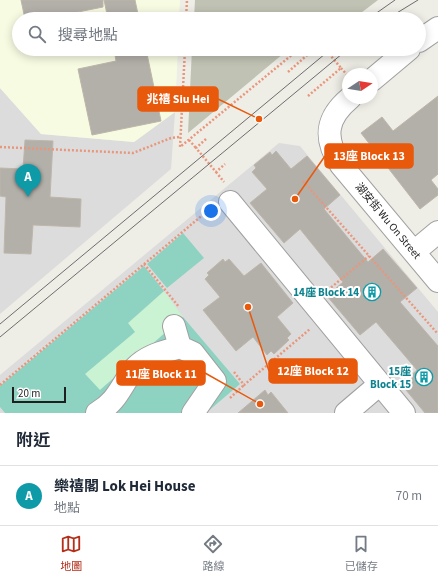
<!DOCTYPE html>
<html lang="zh-TW">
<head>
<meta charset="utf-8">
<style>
	body { margin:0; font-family:"Source Sans 3","Noto Sans TC",sans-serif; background:#f6f6f7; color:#1f2937 }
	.compass { position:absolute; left:342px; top:68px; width:36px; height:36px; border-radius:50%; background:#fff; box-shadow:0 2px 10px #0003; rotate:78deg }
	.scale { position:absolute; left:12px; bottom:10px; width:54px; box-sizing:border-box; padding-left:4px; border:2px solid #1f1f1f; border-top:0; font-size:11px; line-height:14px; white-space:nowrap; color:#1f1f1f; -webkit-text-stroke:3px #fff; paint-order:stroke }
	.you { position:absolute; left:211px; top:211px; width:14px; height:14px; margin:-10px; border:3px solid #fff; border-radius:50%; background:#1a73e8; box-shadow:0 0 0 6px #1a73e833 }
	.badge { display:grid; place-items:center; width:26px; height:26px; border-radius:50%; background:#b42f1a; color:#fff; font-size:13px; font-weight:700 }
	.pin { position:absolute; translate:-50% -33px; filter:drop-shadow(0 1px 2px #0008) }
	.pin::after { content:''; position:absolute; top:21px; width:14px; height:12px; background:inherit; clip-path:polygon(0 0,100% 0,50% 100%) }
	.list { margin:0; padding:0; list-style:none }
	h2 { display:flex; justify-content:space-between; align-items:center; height:52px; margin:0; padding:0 16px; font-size:17px }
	h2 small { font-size:13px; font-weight:400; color:#747a83 }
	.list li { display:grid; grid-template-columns:26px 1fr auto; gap:12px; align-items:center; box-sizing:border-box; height:60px; padding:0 16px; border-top:1px solid #e0e1e3 }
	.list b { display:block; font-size:15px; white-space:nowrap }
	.list p { margin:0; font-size:13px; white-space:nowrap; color:#747a83 }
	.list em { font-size:13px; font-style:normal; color:#747a83 }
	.icon { flex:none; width:22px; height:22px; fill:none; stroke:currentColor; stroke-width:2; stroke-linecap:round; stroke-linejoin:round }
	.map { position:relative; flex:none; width:438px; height:413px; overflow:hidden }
	.search { position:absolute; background:#fff; box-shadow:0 2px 10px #0003; left:12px; right:12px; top:12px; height:44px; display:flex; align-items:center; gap:10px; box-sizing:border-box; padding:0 14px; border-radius:22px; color:#747a83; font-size:15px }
	.sheet { height:112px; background:#fff }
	nav { display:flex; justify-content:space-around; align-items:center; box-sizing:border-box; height:56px; border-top:1px solid #e0e1e3; background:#fff; font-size:11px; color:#747a83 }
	nav a { display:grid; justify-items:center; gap:2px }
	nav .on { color:#b42f1a }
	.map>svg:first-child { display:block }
</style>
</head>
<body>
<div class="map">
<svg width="438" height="413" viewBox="0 0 438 413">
	<rect width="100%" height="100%" fill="#eeede6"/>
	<path fill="#dddcdc" d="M0,88l41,46 93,8 41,-30 -4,57 -171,145z
		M279,143l21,3 138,166v101h-438v-38z"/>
	<path fill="#f7fbe2" d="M0,0h180l-1,19h-160v30h159l-3,63 -41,30 -93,-8 -41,-46z"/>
	<path fill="#c0c2b3" d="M195,0h183l-25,19h-22l-2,-3 -3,3h-132z
		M192,49h97l-101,84z"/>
	<path fill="#c9f3d2" d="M164,291l19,26 -84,74 -14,-18 49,-41 -6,-9z"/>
	<path fill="#8ed3c2" d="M183,233l21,25 -37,30 -20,-24z
		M144,266l20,25 -36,32 7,9 -50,42 15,16 83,-73 57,67 -34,29h-201l-5,-6v-21z"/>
	<path fill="#b3afa9" stroke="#beb6aa" d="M21,0h82v7l-60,12h-18z
		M104,0h31l4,19h-31z
		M114,49h32l15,72 -69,14 -14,-66 38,-8z
		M438,96v78l-7,6 7,9v6l-18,14 -59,-76 21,-16 11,14z
		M25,140l28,1 -3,56 31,2 -1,28 -47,-2 -2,29 -27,-1 2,-56 -6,-1v-28l23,1z
		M276,151l15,18 16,-13 33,39 -16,14 29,35 15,18 15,-13 34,39 -17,14 38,44v67h-13l-24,-29 16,-14 -41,-48 -16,13 -33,-39 16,-14 -43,-53 -16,14 -34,-40 17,-14 -15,-17 4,-4 -2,-3 16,-13 2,3z
		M223,259l2,3 4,-3 15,17 17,-13 32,40 -16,14 14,17 -4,4 2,2 -15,14 -3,-3 -4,4 -14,-18 -17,14 -33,-41 17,-13 -15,-18 4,-4 -2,-2z
		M265,390l3,5 3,-3 17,21h-50z"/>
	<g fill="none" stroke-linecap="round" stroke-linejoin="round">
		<defs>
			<path id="minor" d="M419,41l19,-13
				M372,80l37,-31
				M350,98c-24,20 -27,40 -9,67l97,116
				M230,202l174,211
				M414,252l24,-20
				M174,326l6,21
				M97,413c22,-13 23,-27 38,-45 12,-13 29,-16 45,-21l13,6 22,28 -22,32
				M346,413l34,-29"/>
		</defs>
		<use href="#minor" stroke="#a0a0a0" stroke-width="24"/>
		<path stroke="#e8977d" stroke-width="2.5" stroke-dasharray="2 2" stroke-linecap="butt" d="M186,19l1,-19
			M185,49l-5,98 119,-98
			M341,68l7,8
			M288,72l26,-23
			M308,96l33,-28 -16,-19
			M206,139l-10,9 20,24 9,-8
			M189,140l7,8
			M0,147l133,6 38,-15 9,-1
			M216,172l8,10
			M303,181l135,153
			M144,264l35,43
			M328,290l41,-34
			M234,372l10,13 66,-56
			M0,385l211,-177
			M230,398l14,-13"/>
		<use href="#minor" stroke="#fff" stroke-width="22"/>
		<path stroke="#6d6d6d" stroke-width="1" d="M368,19l27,-19
			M387,19l31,-19
			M0,324l331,-275
			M0,337l348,-288"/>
	</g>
	<defs>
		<symbol id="building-ring" viewBox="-11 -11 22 22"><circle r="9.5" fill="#fff" stroke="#0f9aa8" stroke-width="1.5"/><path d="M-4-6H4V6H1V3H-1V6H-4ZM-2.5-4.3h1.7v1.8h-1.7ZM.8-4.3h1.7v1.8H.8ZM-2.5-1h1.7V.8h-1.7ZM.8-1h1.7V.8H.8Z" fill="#0f9aa8"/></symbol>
	</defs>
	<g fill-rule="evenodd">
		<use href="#building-ring" x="362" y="282" width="20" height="20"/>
		<use href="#building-ring" x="414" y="367" width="20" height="20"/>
	</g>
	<g text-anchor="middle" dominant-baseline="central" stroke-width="4" stroke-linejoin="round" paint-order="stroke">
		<g font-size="11" fill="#1f1f1f" stroke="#fff">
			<text transform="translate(388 221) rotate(50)">湖安街 Wu On Street</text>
		</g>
		<g font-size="11" font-weight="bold" fill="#0d838f" stroke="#fff" text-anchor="end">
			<text x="359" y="292">14座 Block 14</text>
			<text x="411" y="371">15座<tspan x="411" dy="13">Block 15</tspan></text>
		</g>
	</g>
	<path fill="none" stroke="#e8590c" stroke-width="1.5" d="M259 119L218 99M295 199L325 156M248 307L269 371M260 404L205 373"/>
	<g fill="#e8590c" stroke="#fff" stroke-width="1.5">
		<circle cx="259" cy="119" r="4"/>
		<circle cx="295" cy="199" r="4"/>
		<circle cx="248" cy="307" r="4"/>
		<circle cx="260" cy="404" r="4"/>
	</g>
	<g fill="#e8590c" stroke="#e8590c" stroke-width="1.5">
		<rect x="138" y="87" width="80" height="24" rx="4"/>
		<rect x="325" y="144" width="88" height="24" rx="4"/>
		<rect x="269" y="359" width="88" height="24" rx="4"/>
		<rect x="117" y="361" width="88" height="24" rx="4"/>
	</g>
	<g font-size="12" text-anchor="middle" font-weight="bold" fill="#fff">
		<text x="178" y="103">兆禧 Siu Hei</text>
		<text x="369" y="160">13座 Block 13</text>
		<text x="313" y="375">12座 Block 12</text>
		<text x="161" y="378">11座 Block 11</text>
	</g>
</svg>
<svg class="compass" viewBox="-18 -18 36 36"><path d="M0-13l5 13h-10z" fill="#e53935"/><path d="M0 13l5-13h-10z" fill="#747a83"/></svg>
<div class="scale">20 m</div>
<div class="you"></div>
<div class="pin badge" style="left:28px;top:197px;background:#0f9aa8">A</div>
<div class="search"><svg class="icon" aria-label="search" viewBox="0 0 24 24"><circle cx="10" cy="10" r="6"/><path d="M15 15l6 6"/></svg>搜尋地點</div>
</div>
<section class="sheet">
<h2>附近<small></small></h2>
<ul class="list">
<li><span class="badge" style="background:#0f9aa8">A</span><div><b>樂禧閣 Lok Hei House</b><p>地點</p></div><em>70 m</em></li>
</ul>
</section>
<nav>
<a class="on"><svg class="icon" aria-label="map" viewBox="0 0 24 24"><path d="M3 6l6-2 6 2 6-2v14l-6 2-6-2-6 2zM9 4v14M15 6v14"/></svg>地圖</a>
<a><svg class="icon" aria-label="directions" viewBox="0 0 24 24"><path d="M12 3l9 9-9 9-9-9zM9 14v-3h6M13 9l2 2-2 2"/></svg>路線</a>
<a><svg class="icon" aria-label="saved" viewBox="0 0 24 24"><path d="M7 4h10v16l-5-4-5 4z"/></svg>已儲存</a>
</nav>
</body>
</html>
